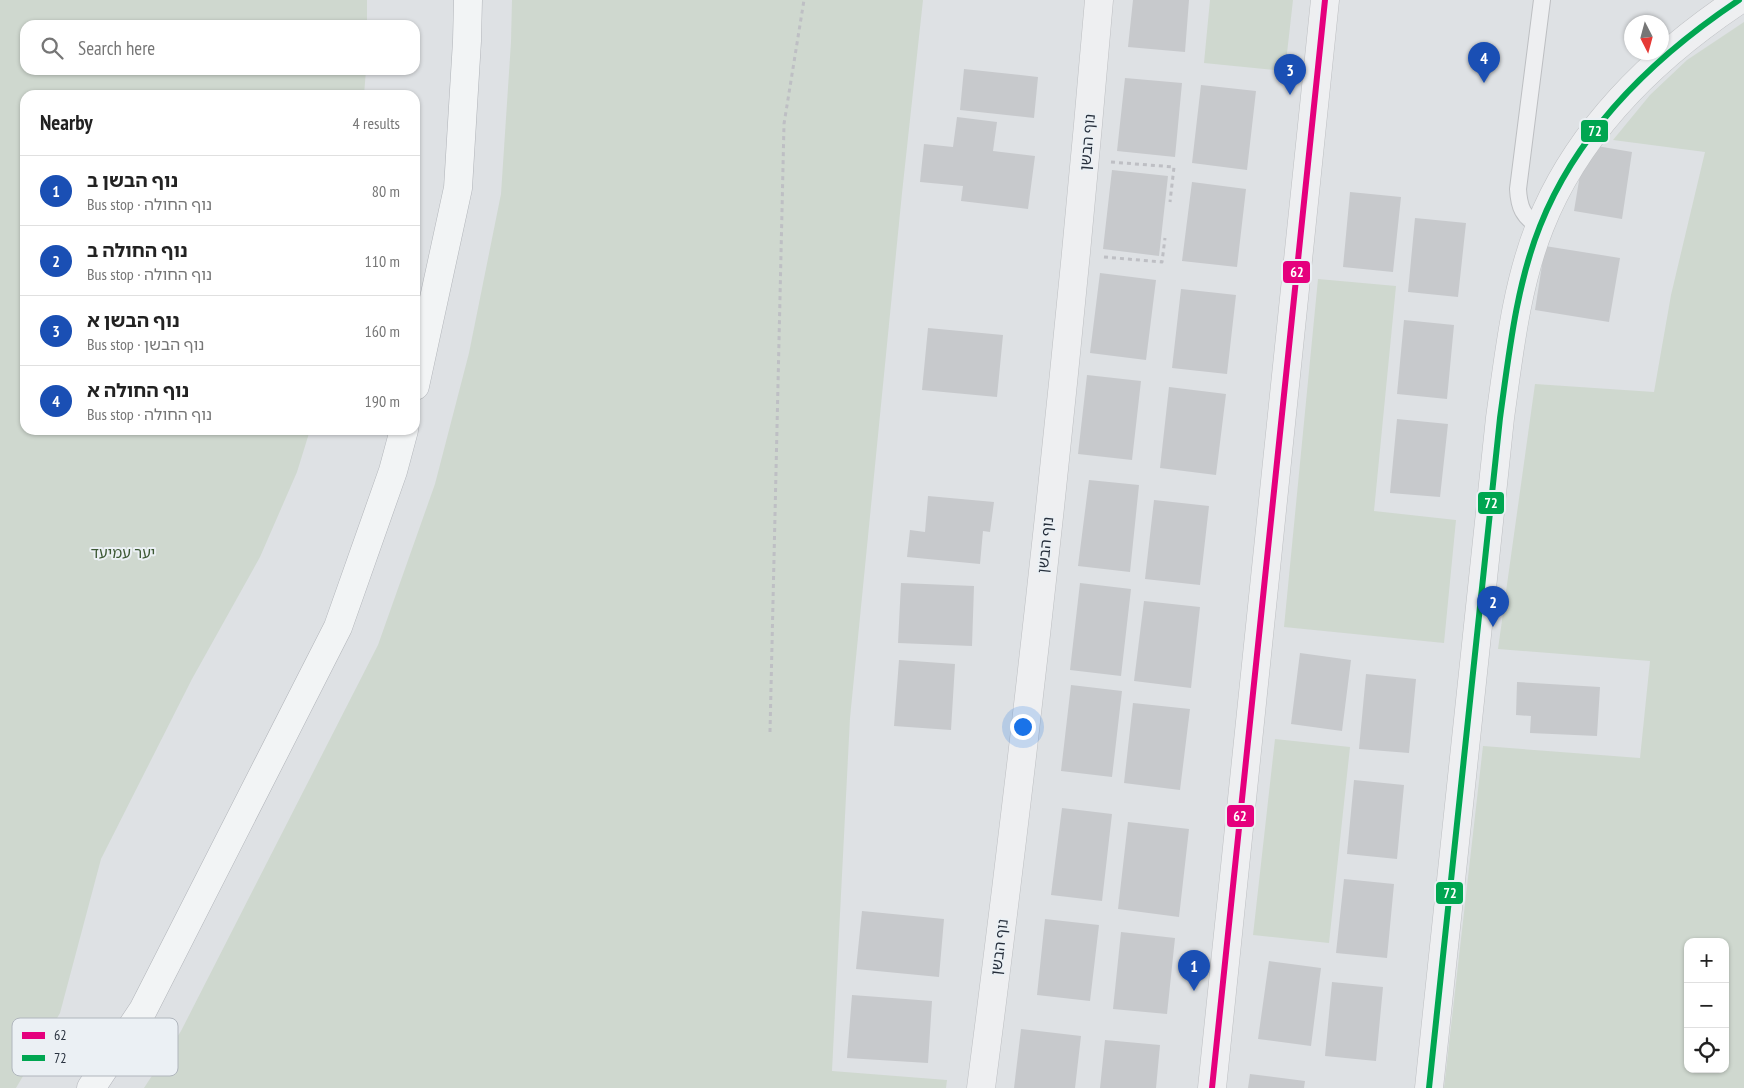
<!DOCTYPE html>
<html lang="en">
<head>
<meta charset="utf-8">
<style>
	body { margin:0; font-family:"PT Sans Narrow","Noto Sans Hebrew",sans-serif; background:#f6f6f6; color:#222 }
	.controls { position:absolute; right:15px; bottom:15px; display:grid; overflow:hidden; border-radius:10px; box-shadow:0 1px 4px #0004 }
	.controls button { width:45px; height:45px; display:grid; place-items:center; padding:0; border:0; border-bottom:1px solid #e0e0e0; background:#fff; color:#222; font:25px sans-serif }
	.compass { position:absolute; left:1624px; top:15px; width:45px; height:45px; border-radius:50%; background:#fff; box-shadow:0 1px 4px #0004; rotate:174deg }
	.you { position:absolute; left:1022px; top:726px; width:18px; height:18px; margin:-12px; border:4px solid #fff; border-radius:50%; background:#1a73e8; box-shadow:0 0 0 8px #1a73e833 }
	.badge { display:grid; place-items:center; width:32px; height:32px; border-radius:50%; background:#666d77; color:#fff; font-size:16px; font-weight:700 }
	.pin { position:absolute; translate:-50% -41px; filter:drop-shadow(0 1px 2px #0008) }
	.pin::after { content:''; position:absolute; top:26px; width:18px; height:15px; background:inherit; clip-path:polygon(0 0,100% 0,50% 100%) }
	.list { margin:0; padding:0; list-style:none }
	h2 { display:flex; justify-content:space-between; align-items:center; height:65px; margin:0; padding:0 20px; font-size:21px }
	h2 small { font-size:16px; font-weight:400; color:#767676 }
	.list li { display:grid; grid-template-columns:32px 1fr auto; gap:15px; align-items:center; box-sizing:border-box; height:70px; padding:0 20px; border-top:1px solid #e0e0e0 }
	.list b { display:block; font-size:19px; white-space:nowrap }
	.list p { margin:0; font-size:16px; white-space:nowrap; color:#767676 }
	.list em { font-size:16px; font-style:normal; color:#767676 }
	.icon { flex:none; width:28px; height:28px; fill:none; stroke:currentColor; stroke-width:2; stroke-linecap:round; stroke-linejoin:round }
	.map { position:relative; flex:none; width:1744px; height:1088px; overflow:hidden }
	.search { position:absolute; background:#fff; box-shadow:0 1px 4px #0004; left:20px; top:20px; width:400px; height:55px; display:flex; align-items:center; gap:12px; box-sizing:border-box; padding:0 18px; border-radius:15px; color:#767676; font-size:19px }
	.panel { position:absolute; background:#fff; box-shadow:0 1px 4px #0004; left:20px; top:90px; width:400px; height:345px; border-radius:15px }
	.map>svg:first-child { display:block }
</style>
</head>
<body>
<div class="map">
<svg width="1744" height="1088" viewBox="0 0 1744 1088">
	<rect width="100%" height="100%" fill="#dee1e4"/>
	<path fill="#cfd8cf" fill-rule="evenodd" d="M0,0h367v25h-342v45h341l-2,25h-339v335h285l-13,42 -37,85 -68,122 -91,180 -41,154 -44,75h-16z
		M512,0h411l-21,193 -52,525 -18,353 115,9 -1,8h-802l37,-57 197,-386 57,-161 34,-131 32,-159 10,-152z
		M1210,0h83l-8,71 -81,-8z
		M1744,22v1066h-300l39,-342 157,12 10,-97 -152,-12 37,-265 119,8 17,-97 34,-143 -92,-12 37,-45 37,-35zM1688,942h37v127h-37z
		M1318,279l78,7 -22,225 82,9 -12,123 -160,-16z
		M1275,739l75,8 -21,196 -76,-8z"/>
	<path fill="#c7c9cc" d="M1133,0h56l-4,52 -57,-5z
		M964,69l74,8 -4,41 -74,-8z
		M1125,78l57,5 -7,74 -58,-6z
		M1201,85l55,6 -9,79 -55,-7z
		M957,117l40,5 -4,29 42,5 -7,53 -67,-8 2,-15 -43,-4 4,-38 29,3z
		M1585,144l47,8 -10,67 -48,-8z
		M1112,170l56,6 -9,80 -56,-7z
		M1192,182l54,7 -9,78 -55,-6z
		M1350,192l51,5 -8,75 -50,-5z
		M1415,218l51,5 -8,74 -50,-5z
		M1545,246l75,12 -11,64 -74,-12z
		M1100,273l56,7 -10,80 -56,-7z
		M1181,289l55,6 -9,79 -55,-6z
		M1404,320l50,5 -7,74 -50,-5z
		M928,328l75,7 -6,62 -75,-7z
		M1087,375l54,6 -9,79 -54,-6z
		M1169,387l57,7 -10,81 -56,-7z
		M1397,419l51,5 -8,73 -50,-4z
		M1089,480l50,5 -9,87 -52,-6z
		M928,496l66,6 -4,30 -7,-1 -3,33 -73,-7 3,-27 15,2z
		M1154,500l55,6 -9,79 -55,-6z
		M901,583l73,3 -2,60 -74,-3z
		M1080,583l51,6 -10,87 -51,-6z
		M1144,601l56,6 -9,81 -57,-7z
		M1300,653l51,7 -9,71 -51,-7z
		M899,660l56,4 -4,66 -57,-4z
		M1366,674l50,5 -7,74 -50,-4z
		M1517,682l83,5 -3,49 -67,-3 1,-17 -15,-1z
		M1071,685l51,6 -10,86 -51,-6z
		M1133,703l57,6 -10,81 -56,-7z
		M1354,780l50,5 -7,74 -50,-5z
		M1062,808l50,6 -10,87 -51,-6z
		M1128,822l61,7 -10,88 -61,-8z
		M1344,879l50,5 -7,74 -51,-5z
		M862,911l82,8 -5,58 -83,-8z
		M1045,919l54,6 -9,76 -53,-6z
		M1121,932l54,6 -8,76 -54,-5z
		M1269,961l52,7 -10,78 -53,-7z
		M1332,982l51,5 -7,74 -51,-5z
		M852,995l80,6 -4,62 -81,-5z
		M1021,1029l60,7 -6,52h-61z
		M1105,1040l55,5 -4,43h-56z
		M1250,1074l55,7 -1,7h-56z"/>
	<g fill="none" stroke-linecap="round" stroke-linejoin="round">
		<defs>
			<path id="lane" d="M1539,227c-16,-11 -20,-19 -21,-38l24,-189"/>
			<path id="street" d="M981,1088c47,-362 87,-725 118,-1088
				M1212,1088l113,-1088
				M1429,1088l71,-670c9,-64 16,-132 40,-192 38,-96 115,-170 199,-226"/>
			<path id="highway" d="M415,386l43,-198 9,-147 1,-41
				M91,1088l52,-78 195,-383 55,-156 11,-41"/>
		</defs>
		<use href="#lane" stroke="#bdbfc2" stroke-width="18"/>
		<use href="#street" stroke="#bdbfc2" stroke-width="29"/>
		<use href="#highway" stroke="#b1b4b9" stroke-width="29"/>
		<path stroke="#bebfc4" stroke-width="3" stroke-dasharray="4 4" stroke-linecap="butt" d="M1111,162l63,5 -4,35
			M1104,257l58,5 3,-24
			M770,732l14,-608 20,-124"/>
		<use href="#lane" stroke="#eeeff1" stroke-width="16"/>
		<use href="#street" stroke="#eeeff1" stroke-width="28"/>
		<use href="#highway" stroke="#f2f4f5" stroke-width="28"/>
		<defs>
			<path id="bus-1" d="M1212,1088l113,-1088"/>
			<path id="bus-2" d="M1429,1088l71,-670c9,-64 16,-132 40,-192 38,-96 115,-170 199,-226"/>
		</defs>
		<use href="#bus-1" stroke="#ebf0f4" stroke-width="10"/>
		<use href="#bus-2" stroke="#ebf0f4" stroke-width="10"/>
		<use href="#bus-1" stroke="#e5007d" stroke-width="6"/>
		<use href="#bus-2" stroke="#00a651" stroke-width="6"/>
	</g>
	<g text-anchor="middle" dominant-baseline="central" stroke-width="4" stroke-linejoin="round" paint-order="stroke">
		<g font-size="15" fill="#262f3c" stroke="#ebf0f4">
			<text transform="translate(1087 142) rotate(-85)">נוף הבשן</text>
			<text transform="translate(1045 545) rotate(-84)">נוף הבשן</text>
			<text transform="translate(999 947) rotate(-83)">נוף הבשן</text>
		</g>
		<g font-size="15" fill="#3c5834" stroke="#ebf0f4">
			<text x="123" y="552">יער עמיעד</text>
		</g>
	</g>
	<rect x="12" y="1018" width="166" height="58" rx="8" fill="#ebf0f4" stroke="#b0b6bd" stroke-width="1"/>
	<rect x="22" y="1032" width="23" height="7" fill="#e5007d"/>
	<rect x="22" y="1055" width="23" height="6" fill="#00a651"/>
	<g font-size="14" fill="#262f3c">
		<text x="54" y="1040">62</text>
		<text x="54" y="1063">72</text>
	</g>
	<g stroke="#ebf0f4" stroke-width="2">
		<rect x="1580" y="119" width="29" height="24" rx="5" fill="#00a651"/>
		<rect x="1282" y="260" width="29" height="24" rx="5" fill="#e5007d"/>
		<rect x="1477" y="491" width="28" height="24" rx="5" fill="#00a651"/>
		<rect x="1226" y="804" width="29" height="24" rx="5" fill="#e5007d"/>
		<rect x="1435" y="881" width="29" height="24" rx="5" fill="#00a651"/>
	</g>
	<g font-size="14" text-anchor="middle" font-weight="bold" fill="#fff">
		<text x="1595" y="136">72</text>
		<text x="1297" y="277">62</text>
		<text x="1491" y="508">72</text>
		<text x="1240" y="821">62</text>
		<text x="1450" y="898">72</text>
	</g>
</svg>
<div class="controls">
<button>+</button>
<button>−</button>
<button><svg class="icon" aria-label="locate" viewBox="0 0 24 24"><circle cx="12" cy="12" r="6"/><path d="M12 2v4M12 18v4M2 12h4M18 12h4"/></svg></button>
</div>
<svg class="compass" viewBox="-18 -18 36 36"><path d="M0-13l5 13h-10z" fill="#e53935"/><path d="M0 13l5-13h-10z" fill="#767676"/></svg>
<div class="you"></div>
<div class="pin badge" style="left:1194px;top:991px;background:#1a4fb4">1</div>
<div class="pin badge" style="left:1493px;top:627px;background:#1a4fb4">2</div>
<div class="pin badge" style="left:1290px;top:95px;background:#1a4fb4">3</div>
<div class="pin badge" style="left:1484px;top:83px;background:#1a4fb4">4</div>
<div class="search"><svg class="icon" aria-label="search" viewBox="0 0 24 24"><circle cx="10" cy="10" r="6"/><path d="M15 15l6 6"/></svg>Search here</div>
<section class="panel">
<h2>Nearby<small>4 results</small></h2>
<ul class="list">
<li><span class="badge" style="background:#1a4fb4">1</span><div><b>נוף הבשן ב</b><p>Bus stop · נוף החולה</p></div><em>80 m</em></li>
<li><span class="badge" style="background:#1a4fb4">2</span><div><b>נוף החולה ב</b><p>Bus stop · נוף החולה</p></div><em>110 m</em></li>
<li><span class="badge" style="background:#1a4fb4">3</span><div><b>נוף הבשן א</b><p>Bus stop · נוף הבשן</p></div><em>160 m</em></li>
<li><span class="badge" style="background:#1a4fb4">4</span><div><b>נוף החולה א</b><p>Bus stop · נוף החולה</p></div><em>190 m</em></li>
</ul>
</section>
</div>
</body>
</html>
